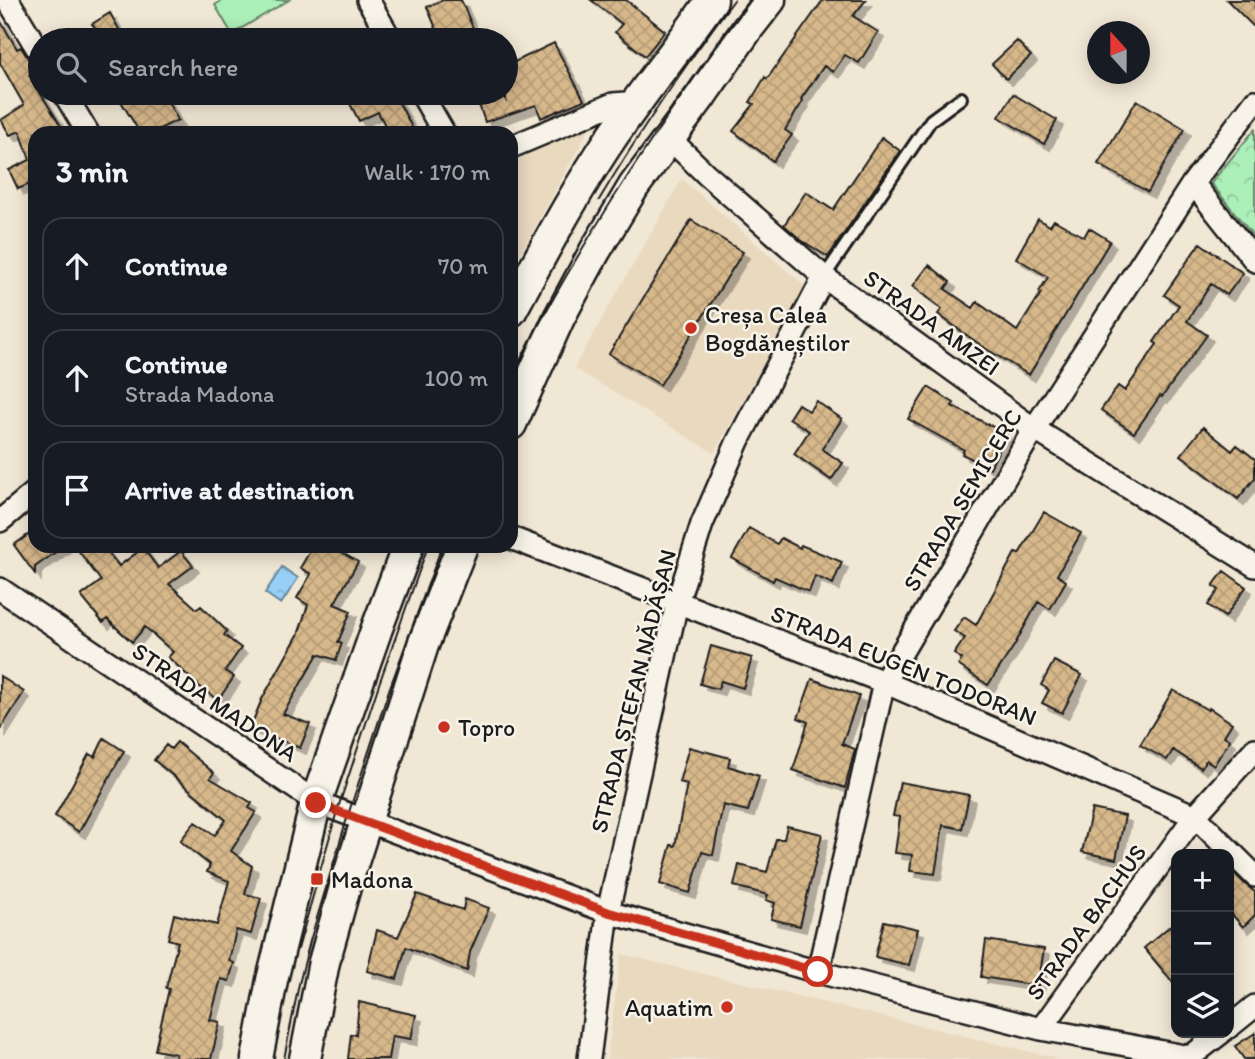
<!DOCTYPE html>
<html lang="en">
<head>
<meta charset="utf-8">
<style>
	body { margin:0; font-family:Itim,sans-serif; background:#20242c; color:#f1f3f6 }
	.controls { position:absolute; right:21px; bottom:21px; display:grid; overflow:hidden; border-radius:14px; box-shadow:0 4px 18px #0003 }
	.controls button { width:63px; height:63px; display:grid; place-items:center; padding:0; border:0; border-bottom:2px solid #363941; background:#171b24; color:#f1f3f6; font:35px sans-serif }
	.compass { position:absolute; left:1087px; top:21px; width:63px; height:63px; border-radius:50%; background:#171b24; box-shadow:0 4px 18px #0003; rotate:339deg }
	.stop { position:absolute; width:21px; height:21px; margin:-16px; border:5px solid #c8321e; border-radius:50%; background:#fff }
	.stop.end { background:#c8321e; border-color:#fff; box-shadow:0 2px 7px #0008 }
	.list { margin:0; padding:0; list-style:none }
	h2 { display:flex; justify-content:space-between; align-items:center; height:91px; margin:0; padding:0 28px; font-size:30px }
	h2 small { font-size:23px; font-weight:400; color:#9ea1a6 }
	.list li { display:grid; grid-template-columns:46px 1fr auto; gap:21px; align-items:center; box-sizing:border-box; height:98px; margin:0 14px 14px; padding:0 14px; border:2px solid #363941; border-radius:21px }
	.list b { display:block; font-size:26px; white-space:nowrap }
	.list p { margin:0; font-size:23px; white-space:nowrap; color:#9ea1a6 }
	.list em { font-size:23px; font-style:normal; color:#9ea1a6 }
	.icon { flex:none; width:38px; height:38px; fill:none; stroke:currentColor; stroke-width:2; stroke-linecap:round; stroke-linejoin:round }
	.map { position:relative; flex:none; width:1255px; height:1059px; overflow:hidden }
	.search { position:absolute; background:#171b24; box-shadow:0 4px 18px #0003; left:28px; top:28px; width:490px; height:77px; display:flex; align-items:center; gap:18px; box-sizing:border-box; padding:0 24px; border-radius:38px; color:#9ea1a6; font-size:26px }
	.panel { position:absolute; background:#171b24; box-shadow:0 4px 18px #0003; left:28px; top:126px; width:490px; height:427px; border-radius:21px }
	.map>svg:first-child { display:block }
</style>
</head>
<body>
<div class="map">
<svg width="1255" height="1059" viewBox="0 0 1255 1059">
	<defs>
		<pattern id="park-crowns" width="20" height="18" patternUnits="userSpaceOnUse" patternTransform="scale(1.75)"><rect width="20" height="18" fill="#acefb8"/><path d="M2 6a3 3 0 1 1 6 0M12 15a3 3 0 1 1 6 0" fill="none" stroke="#93cc9e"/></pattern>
		<pattern id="water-ripples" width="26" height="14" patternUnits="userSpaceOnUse" patternTransform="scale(1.75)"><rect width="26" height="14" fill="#97cff6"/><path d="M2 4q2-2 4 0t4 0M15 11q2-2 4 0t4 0" fill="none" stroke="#82b1d2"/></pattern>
		<pattern id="building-cross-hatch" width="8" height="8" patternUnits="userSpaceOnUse" patternTransform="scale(1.75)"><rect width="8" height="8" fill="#d7b88b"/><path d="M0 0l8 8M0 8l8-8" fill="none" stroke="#b89e77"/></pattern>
		<filter id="shadow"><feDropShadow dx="6" dy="6" stdDeviation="0" flood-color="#0004"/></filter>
	</defs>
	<rect width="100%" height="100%" fill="#f1e7d5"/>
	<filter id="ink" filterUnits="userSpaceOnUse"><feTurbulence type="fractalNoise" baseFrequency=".0143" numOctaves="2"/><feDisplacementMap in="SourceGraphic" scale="14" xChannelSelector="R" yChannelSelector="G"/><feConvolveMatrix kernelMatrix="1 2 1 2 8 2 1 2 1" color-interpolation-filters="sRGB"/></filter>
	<g filter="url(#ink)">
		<path fill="#e9d9bf" d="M590,127l-79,144v-109z
			M682,179l125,109 -93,165 -140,-85z
			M621,954l439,105h-453z"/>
		<path fill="#acefb8" stroke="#64866a" stroke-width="2" d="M223,0h66l-57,34 -17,-29z"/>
		<path fill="url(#park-crowns)" stroke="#64866a" stroke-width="2" d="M1255,129v109l-44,-55z"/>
		<path fill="url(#water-ripples)" stroke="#66879f" stroke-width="2" d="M282,567l16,11 -17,26 -16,-11z"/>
		<path fill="url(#building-cross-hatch)" stroke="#1c1c1c" stroke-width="2" filter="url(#shadow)" d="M443,0h18l12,28 -27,12h-5l-14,-33z
			M591,0h35l39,31 -20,25 -30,-24 7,-8z
			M823,0h43l-13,16 25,16 -19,31 -14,-8 -12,17 -9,-6 -23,33 2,2 -18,29 7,5 -19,26 -40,-30 21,-27 -4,-2 15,-25 2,2z
			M1227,0h28v28z
			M110,13l15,27h-53l24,-11 -4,-5z
			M0,20l17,29 4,-2 8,13 5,5 6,1v3l-11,6 32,51 -11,7h-15v49l-17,7 -9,-19 21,-10 -10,-29 -10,4 -9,-15 23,-15 -24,-42z
			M1017,41l14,15 -25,23 -14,-15z
			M554,43l30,57 -43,18 -5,-13 -51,17 -10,-29h27l4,7v-34z
			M116,93h47l15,27 -27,13h-11z
			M356,93h38l21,40h-26l-11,-21 -19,9 -12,-23z
			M1013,94l44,26 -13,24 -45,-27z
			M1137,100l48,29 -37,63 -50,-28z
			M882,137l18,14 -72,106 -27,-17 -17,-15 22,-33 27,18z
			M1038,219l12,7 4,-6 30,17 5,-9 21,13 -81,134 -44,-27 -27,-19 -20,-15 4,-5 -29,-23 16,-21 21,17 -5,7 28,19 4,-6 40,29 24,-38 -2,-1 9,-15 -32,-19z
			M691,220l52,32 -83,133 -51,-31z
			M1200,243l43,30 -16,22 -16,-11 -24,37 20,14 -45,62 -2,-1 -26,37 -33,-23 17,-24 7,5 32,-47 -3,-2 25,-37 -15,-10z
			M928,387l26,16 -2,3 55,28 -17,34 -28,-14 2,-4 -56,-31z
			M816,401l26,18 -20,30 21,14 -12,17 -37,-26 15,-23 -20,-13 9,-14 11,7z
			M1203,427l29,24 5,-6 18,14v19l-17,21 -57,-44z
			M1044,512l37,21 -24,42 9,6 -16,28 -12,-7 -24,44 -26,39 -30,-20 4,-6 -8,-5 11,-16 -11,-7 10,-14 12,8 39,-72 4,1z
			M749,528l28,16 4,-6 19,10 1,-3 41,17 -9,22 -18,-8 -6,16 -34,-15 -2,4 -41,-23z
			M35,530v16h29l-29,21v7l-21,-29z
			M75,546h28l16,20 24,-18 15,20 23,-17 12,15 -24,18 28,25 4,-3 26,25 -3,4 17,13 -16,23 9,6 -16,23 -19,-14 -31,-29 5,-5 -28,-25 -13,15 -25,-23 -4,4 -22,-27 20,-15z
			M313,546h17l28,16 -24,42 17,7 -13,31 4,1 -6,17 -18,-6 -35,60 27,10 -10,24 -50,-20 12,-29 36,-64 10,-30 -11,-7 14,-24 -11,-6z
			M1224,571l22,16 -21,30 -17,-12 11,-15 -6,-4z
			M711,646l41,12 -9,30 -22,-7 -3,8 -18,-5z
			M1054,661l28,14 -20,38 -20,-10 7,-13 -8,-5z
			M0,676l24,16 -24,38z
			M812,679l47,17 -17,48 13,5 -10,39 -52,-18 15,-48 -10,-4z
			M1173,690l35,20 1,-2 23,15 -8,13 6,4 -16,25 -8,-5 -5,8 -28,-18 -6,10 -27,-15z
			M104,738l20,13 -45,81 -24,-16 34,-62 6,3z
			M177,742l37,31 -4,5 42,25 -3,5 7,4 -25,39 21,15 -7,28 16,4 -10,36 -15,-4 -7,31 5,2 -5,18 -8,-2 -11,41 10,2 -9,37h-36l1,-5 -21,-4 14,-61 -3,-1 12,-46 -10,-3 6,-25 43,11 12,-44 -22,-9 3,-7 -30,-24 15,-19 20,13 11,-15 -72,-60 12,-15 5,4z
			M689,747l41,11 -2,8 31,10 -11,35 -25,-6 -10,50 -11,-3 -12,41 -30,-9 11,-39 4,1 12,-62 -8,-2z
			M900,782l69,13 -7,34 -19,-4 -8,49 -25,-3 2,-16 -17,-2 5,-36 -7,-1z
			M1092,809l33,7 -9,43 -34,-7z
			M787,826l35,8 -22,92 -29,-7 4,-16 -9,-3 2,-5 -34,-9 5,-21 28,7 9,-33h8z
			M1229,868l17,17 9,7v23l-12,12 -14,-16z
			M417,894l46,16 2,-11 24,9 -19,44 -3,19 -61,-24 -9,32 -30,-8 10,-41 21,7z
			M884,921l34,8 -9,36 -34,-8z
			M1176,921v65l-32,-38z
			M986,940l58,9 -6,37 -57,-9z
			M359,1002l57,13 -5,24 -19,-3 -4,23h-40l3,-25 5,1z
			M1255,1033v26h-11l-9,-13z"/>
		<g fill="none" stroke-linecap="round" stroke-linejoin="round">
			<defs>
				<path id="service" d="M824,277l107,-157 30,-22"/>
				<path id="minor" d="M8,0l32,53
					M368,0l23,40
					M64,93l24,40
					M421,93l23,40
					M669,138l37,36 118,103 210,152 221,137
					M511,147l102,-43 14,-1 6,4
					M1193,183l62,78
					M0,521l35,-29
					M511,538l373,144 311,134 60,60
					M0,589l316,213 292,110 210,60 223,57 149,28 1,2
					M818,972l66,-290 150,-253 159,-246 62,-82
					M1229,1027l26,-21
					M1041,1029l154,-213 60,-67
					M1190,1057l31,-24
					M589,1059l19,-147 69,-309 25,-79 36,-83 86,-164"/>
				<path id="secondary" d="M511,311c29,-54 58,-108 91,-159 34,-53 74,-100 110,-152
					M511,424l48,-106 36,-67 39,-65 66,-89 48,-69 22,-28
					M257,1059l15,-79 44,-178 61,-174 31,-82
					M305,1059l19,-97 21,-75 78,-242 39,-99"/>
			</defs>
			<use href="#service" stroke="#1c1c1c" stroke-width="16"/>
			<use href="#minor" stroke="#1c1c1c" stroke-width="26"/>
			<use href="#secondary" stroke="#1c1c1c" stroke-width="35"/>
			<use href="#service" stroke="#f7f3e8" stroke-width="10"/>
			<use href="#minor" stroke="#f7f3e8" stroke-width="21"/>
			<use href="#secondary" stroke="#f7f3e8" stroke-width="30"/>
			<path stroke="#1c1c1c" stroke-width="2" d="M599,200c41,-69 87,-136 135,-200
				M511,378c67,-134 150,-258 240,-378
				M298,949l39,-138 42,-127 49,-138
				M284,1059l15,-75 11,-43 38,-126 41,-125 53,-144"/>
		</g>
	</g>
	<g fill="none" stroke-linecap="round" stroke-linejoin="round" filter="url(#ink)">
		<path stroke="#c8321e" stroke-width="9" d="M316,803l50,19 242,90 210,60"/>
	</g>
	<g fill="#c8321e" stroke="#f7f3e8" stroke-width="2.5">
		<circle cx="691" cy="328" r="7"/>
		<circle cx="444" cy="727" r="7"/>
		<rect x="310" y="872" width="14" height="14" rx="3.5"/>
		<circle cx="727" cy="1007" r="7"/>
	</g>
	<g text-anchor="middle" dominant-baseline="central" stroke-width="5" stroke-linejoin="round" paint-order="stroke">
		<g font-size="24" fill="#1c1c1c" stroke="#f7f3e8" text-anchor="start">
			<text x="705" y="314">Creșa Calea<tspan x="705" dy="28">Bogdăneștilor</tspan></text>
			<text x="458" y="727">Topro</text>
			<text x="331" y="879">Madona</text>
			<text x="713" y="1007" text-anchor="end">Aquatim</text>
		</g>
		<g font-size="24" fill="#1c1c1c" stroke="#f7f3e8">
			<text transform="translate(932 322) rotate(36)">STRADA AMZEI</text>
			<text transform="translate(962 500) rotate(-59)">STRADA SEMICERC</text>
			<text transform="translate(904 665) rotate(22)">STRADA EUGEN TODORAN</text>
			<text transform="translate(633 691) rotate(-76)">STRADA ȘTEFAN NĂDĂȘAN</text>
			<text transform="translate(215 702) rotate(34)">STRADA MADONA</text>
			<text transform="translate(1086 922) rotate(-54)">STRADA BACHUS</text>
		</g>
	</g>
</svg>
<div class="controls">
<button>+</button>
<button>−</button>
<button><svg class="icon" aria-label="layers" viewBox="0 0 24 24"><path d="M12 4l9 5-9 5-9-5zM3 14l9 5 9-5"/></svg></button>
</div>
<svg class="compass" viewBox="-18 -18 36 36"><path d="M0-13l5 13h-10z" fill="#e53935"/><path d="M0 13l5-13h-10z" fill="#9ea1a6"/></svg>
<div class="stop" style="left:818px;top:972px"></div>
<div class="stop end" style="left:316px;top:803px"></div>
<div class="search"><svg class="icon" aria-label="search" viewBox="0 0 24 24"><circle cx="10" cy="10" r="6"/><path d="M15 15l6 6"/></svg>Search here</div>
<section class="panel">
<h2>3 min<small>Walk · 170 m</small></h2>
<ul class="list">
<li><svg class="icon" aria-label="ahead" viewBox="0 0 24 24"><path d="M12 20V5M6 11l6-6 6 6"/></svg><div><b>Continue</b></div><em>70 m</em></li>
<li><svg class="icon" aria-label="ahead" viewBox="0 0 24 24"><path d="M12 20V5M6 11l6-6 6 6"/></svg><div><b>Continue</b><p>Strada Madona</p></div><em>100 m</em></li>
<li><svg class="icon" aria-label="arrive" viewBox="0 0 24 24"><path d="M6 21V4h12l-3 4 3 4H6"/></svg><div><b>Arrive at destination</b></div></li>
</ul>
</section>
</div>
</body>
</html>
